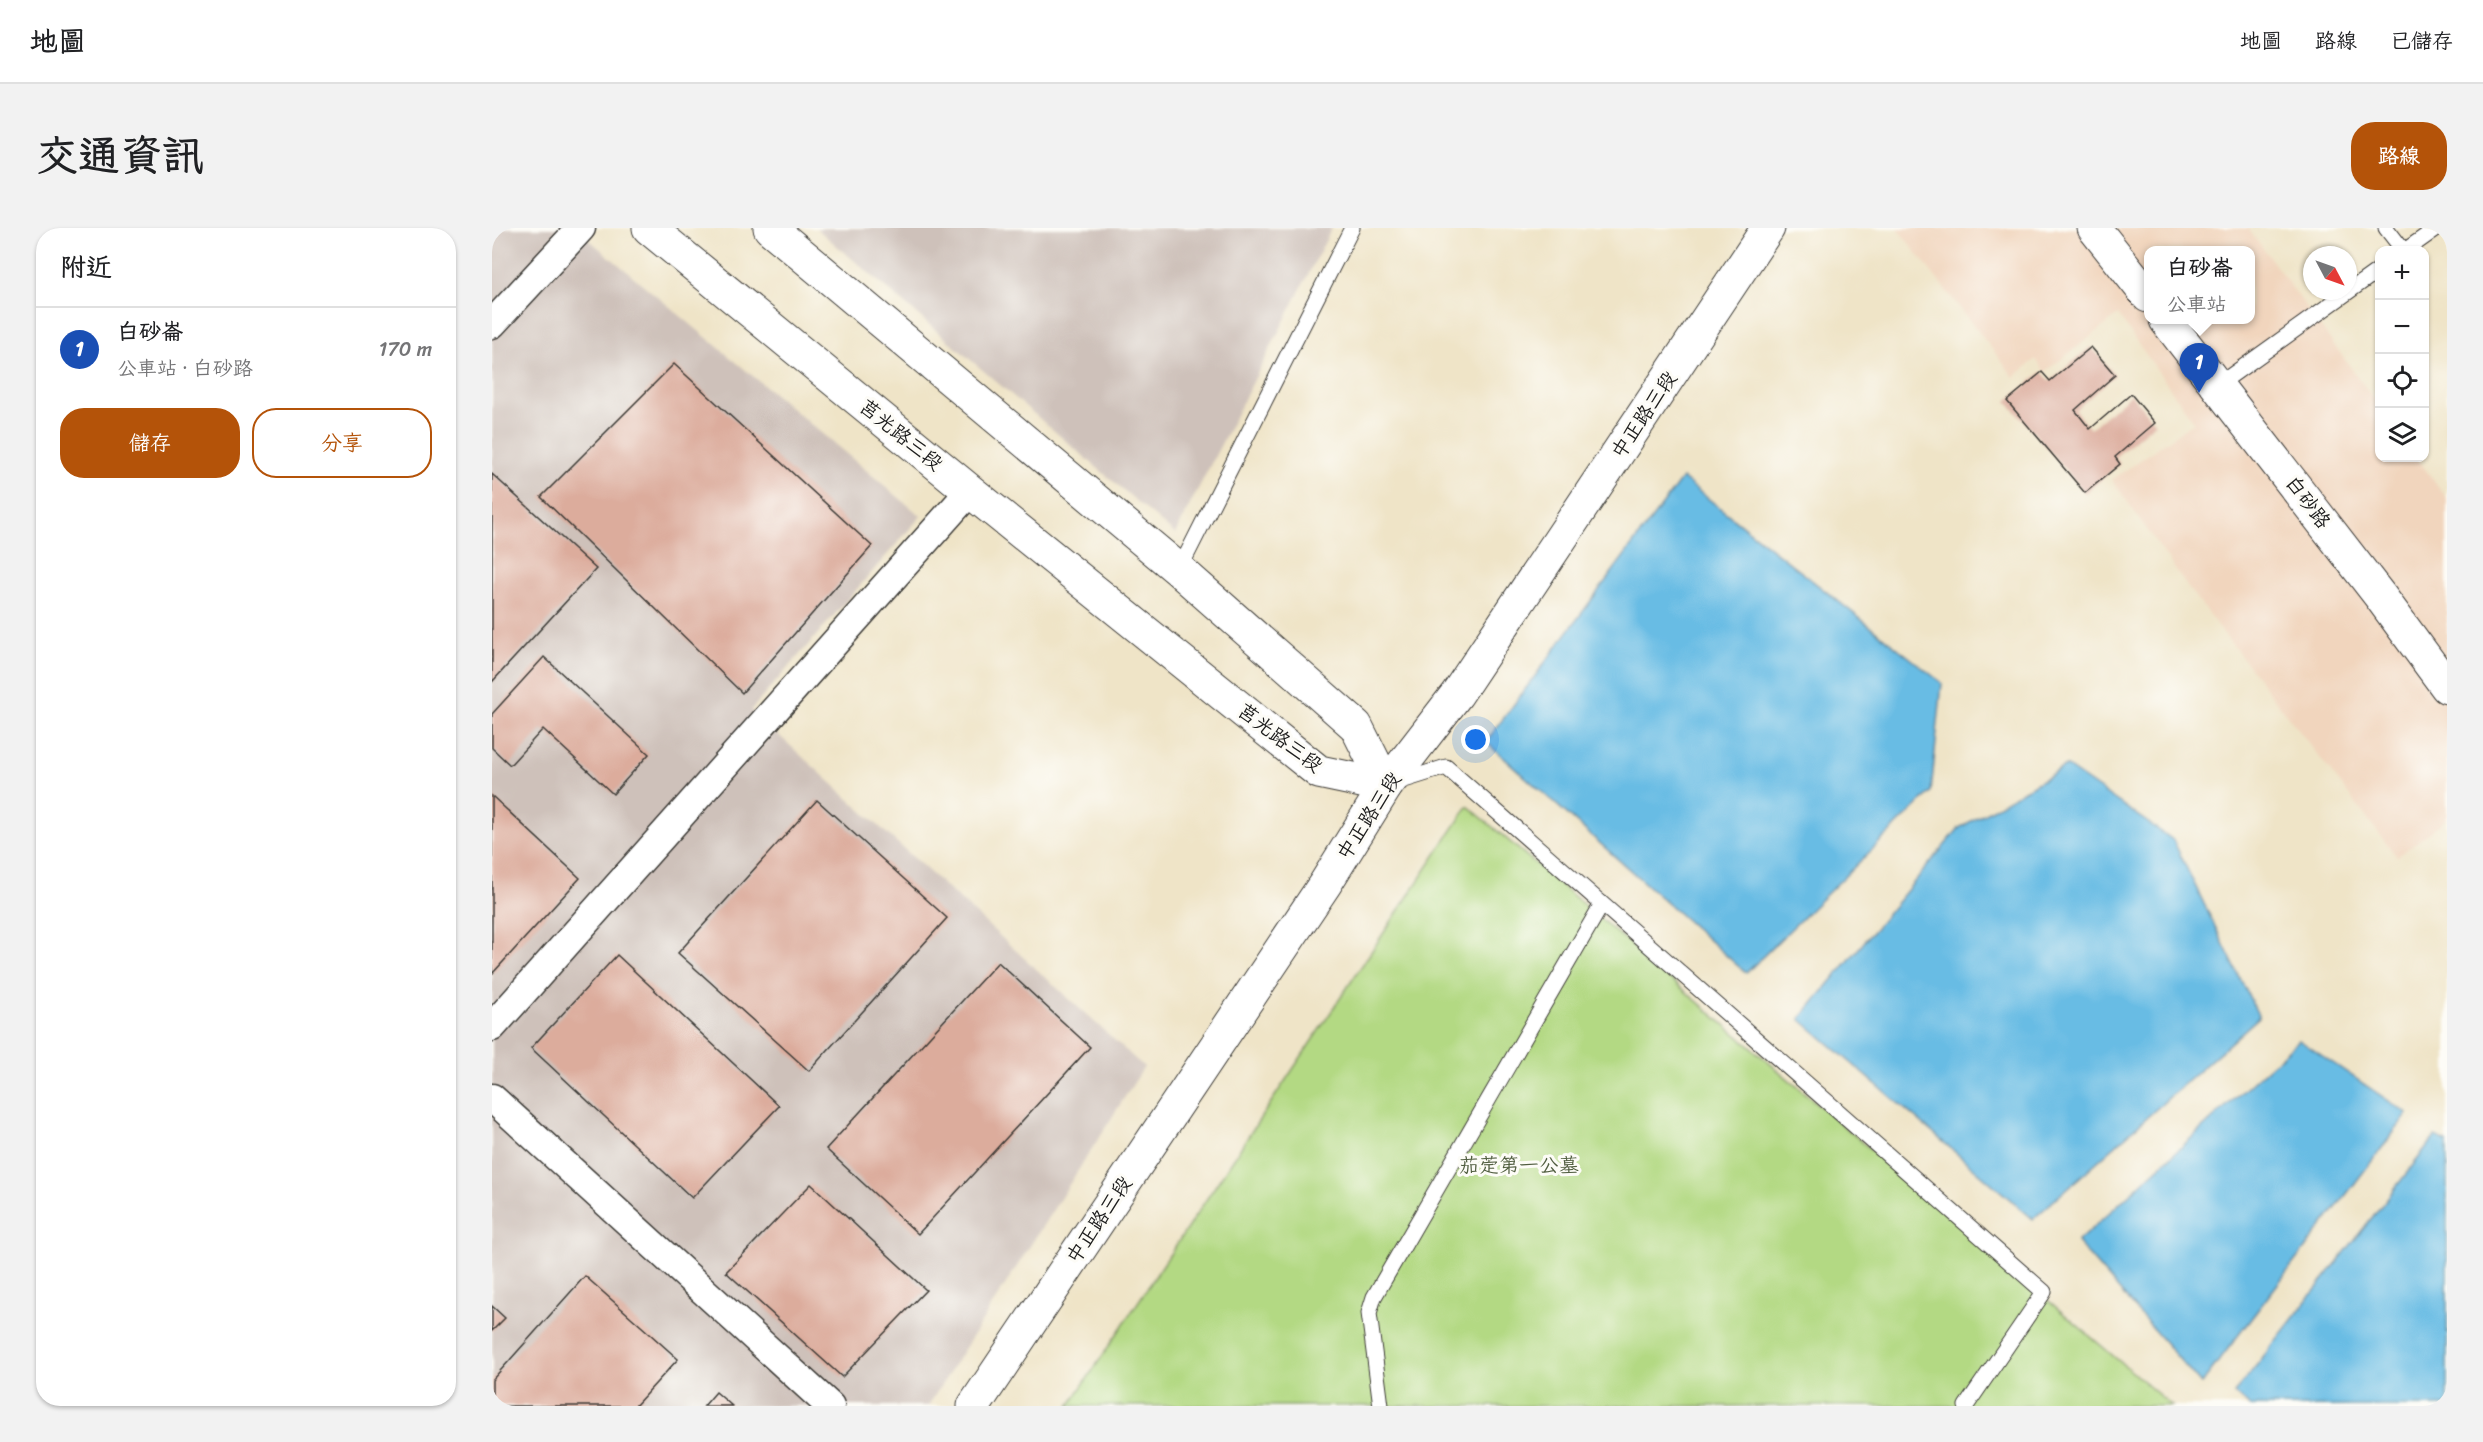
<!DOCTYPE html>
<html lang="zh-TW">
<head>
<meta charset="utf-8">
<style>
	body { margin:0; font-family:Sriracha,"LXGW WenKai TC",sans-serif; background:#f2f2f2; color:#202124 }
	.controls { position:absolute; right:18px; top:18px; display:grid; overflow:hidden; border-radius:12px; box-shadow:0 2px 4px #0004 }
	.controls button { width:54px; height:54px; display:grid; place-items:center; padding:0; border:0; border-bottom:2px solid #e0e0e0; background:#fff; color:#202124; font:30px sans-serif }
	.compass { position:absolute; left:1811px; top:18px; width:54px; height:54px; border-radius:50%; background:#fff; box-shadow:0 2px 4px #0004; rotate:131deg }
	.you { position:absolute; left:984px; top:512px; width:21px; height:21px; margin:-15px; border:4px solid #fff; border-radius:50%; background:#1a73e8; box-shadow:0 0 0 9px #1a73e833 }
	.badge { display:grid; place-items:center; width:39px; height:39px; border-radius:50%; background:#b45309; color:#fff; font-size:20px; font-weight:700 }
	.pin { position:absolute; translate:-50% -50px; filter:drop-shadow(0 2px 3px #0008) }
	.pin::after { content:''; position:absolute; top:32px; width:21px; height:18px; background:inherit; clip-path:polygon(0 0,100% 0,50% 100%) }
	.popup { position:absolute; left:1652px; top:18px; width:111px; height:78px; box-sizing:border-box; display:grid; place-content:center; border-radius:12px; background:#fff; filter:drop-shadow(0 2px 4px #0005); font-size:20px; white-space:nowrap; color:#757577 }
	.popup b { font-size:22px; color:#202124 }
	.popup::after { content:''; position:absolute; left:50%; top:100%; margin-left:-12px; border:12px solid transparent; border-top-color:#fff }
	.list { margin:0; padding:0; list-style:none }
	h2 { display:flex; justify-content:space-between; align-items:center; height:78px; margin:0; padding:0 24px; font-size:26px }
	h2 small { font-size:20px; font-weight:400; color:#757577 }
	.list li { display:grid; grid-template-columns:39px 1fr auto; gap:18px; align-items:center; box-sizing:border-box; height:84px; padding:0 24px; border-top:2px solid #e0e0e0 }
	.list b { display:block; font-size:22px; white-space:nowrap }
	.list p { margin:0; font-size:20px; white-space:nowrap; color:#757577 }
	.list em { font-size:20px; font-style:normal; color:#757577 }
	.actions { display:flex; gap:12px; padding:18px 24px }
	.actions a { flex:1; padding:14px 0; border:2px solid #b45309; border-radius:24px; text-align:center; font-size:21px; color:#b45309 }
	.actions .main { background:#b45309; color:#fff }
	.icon { flex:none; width:33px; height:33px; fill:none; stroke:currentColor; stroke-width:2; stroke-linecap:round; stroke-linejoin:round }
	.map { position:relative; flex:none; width:1955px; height:1178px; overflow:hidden; border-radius:24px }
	header { display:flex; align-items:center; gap:36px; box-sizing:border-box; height:84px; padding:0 30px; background:#fff; border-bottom:2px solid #e0e0e0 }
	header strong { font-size:28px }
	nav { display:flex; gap:33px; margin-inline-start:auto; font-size:21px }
	.intro { display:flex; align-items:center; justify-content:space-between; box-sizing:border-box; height:144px; padding:0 36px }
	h1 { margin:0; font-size:42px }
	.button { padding:15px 27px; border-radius:24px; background:#b45309; color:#fff; font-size:21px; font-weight:700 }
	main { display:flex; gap:36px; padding:0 36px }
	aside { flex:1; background:#fff; border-radius:24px; box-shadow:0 2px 4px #0004 }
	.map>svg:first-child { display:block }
</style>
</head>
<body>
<header>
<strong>地圖</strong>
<nav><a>地圖</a><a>路線</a><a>已儲存</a></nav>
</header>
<div class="intro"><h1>交通資訊</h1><a class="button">路線</a></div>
<main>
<aside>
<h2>附近<small></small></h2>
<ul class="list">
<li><span class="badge" style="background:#1a4fb4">1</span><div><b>白砂崙</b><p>公車站 · 白砂路</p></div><em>170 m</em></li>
</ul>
<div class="actions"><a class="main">儲存</a><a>分享</a></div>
</aside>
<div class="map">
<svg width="1955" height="1178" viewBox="0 0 1955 1178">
	<rect width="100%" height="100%" fill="#fdfcf7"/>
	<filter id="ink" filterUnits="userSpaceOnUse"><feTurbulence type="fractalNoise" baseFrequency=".0167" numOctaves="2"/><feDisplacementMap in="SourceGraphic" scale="12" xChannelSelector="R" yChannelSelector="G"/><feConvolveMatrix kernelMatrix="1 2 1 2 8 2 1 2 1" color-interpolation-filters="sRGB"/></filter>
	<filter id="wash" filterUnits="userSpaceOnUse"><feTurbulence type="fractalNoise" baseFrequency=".008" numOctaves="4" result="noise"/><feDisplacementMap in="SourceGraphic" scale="24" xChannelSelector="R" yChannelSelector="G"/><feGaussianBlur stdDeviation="1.35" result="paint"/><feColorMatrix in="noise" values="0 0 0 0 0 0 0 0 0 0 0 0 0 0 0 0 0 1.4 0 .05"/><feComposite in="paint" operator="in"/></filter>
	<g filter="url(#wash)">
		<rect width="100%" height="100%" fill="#efe4c7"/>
		<path fill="#f1d5bd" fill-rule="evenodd" d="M1405,0h351l131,178 1,52h37l30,40v320l-50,39 -208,-268 -77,-109 82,-58 -76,-107 -73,57 -9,-13 -22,18zM1656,22h102v70h-102z"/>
		<path fill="#cec1ba" d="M0,0h83l346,288 -170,194 393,357 -216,339h-436z
			M324,0h516l-157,306z"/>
		<path fill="#b3d983" stroke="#687a50" stroke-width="1.5" d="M976,578l704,600h-1103z"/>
		<path fill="#68bce4" stroke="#426c80" stroke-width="1.5" d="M1190,250l260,205 -11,109 -185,181 -260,-231z
			M1574,538l107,74 86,177 -226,202 -233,-200 159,-191z
			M1807,812l109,74 -207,270 -124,-142z
			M1943,909l12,5v264h-196l-17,-12z"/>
		<g id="blocks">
			<path fill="#dcac9c" d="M1599,119l24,28 -40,35 15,19 41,-35 24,29 -40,34 5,7 -35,29 -78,-92 35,-29 8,9z
				M182,136l198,182 -130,147 -201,-196z
				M0,246l104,95 -104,113z
				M52,429l105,97 -36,40 -70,-65 -33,36 -18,-17v-34z
				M0,568l88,82 -88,96z
				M325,572l130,118 -138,153 -131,-118z
				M125,727l162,151 -87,92 -161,-150z
				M506,734l92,85 -172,187 -92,-85z
				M319,956l115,106 -84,87 -116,-105z
				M93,1048l93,83 -43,47h-143v-26z
				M0,1078l13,12 -13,13z
				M224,1164l16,14h-28z"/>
		</g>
	</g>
	<g filter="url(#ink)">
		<use href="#blocks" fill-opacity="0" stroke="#3c3a36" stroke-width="1.5"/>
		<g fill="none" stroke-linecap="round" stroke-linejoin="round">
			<defs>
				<path id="lane" d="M1894,0l17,22
					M1914,22l31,-22
					M1726,157l162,-116
					M687,342l173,-342
					M903,555l51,-16 598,525 -78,114
					M889,1178l-12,-93 5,-16 228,-393"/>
				<path id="street" d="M0,96l89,-96
					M0,799l478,-536
					M0,870l338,308"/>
				<path id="secondary" d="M157,0l321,263 349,281 67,14
					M278,0l409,342 177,156 30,60"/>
				<path id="primary" d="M1602,0l54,68
					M1674,92l214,276 67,91
					M482,1178l351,-522 61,-98 71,-92 311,-466"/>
			</defs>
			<use href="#lane" stroke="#3c3a36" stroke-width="17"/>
			<use href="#street" stroke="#3c3a36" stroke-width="31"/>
			<use href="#secondary" stroke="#3c3a36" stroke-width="35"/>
			<use href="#primary" stroke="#3c3a36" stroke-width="35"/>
			<use href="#lane" stroke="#fff" stroke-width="15"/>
			<use href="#street" stroke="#fff" stroke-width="28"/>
			<use href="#secondary" stroke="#fff" stroke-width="33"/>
			<use href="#primary" stroke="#fff" stroke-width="33"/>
		</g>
	</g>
	<g text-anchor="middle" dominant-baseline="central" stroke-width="6" stroke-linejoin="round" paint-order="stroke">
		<g font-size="20" fill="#1c1c1c" stroke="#fdfcf7">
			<text transform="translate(1152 187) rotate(-56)">中正路三段</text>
			<text transform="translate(409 207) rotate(39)">莒光路三段</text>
			<text transform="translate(1816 274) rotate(53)">白砂路</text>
			<text transform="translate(788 510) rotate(37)">莒光路三段</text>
			<text transform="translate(877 588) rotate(-57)">中正路三段</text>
			<text transform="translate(607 992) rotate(-56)">中正路三段</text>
		</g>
		<g font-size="20" fill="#515e40" stroke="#fdfcf7">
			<text x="1027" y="937">茄萣第一公墓</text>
		</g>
	</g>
</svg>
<div class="controls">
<button>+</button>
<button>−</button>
<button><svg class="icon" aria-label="locate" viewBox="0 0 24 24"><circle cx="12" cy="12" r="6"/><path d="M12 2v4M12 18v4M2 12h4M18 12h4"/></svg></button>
<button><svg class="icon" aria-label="layers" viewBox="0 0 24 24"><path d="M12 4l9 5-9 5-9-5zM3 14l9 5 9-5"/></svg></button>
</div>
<svg class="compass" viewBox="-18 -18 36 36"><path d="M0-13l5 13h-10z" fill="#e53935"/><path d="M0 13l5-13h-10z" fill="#757577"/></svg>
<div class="you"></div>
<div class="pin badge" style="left:1707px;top:165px;background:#1a4fb4">1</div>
<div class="popup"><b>白砂崙</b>公車站</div>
</div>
</main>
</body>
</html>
